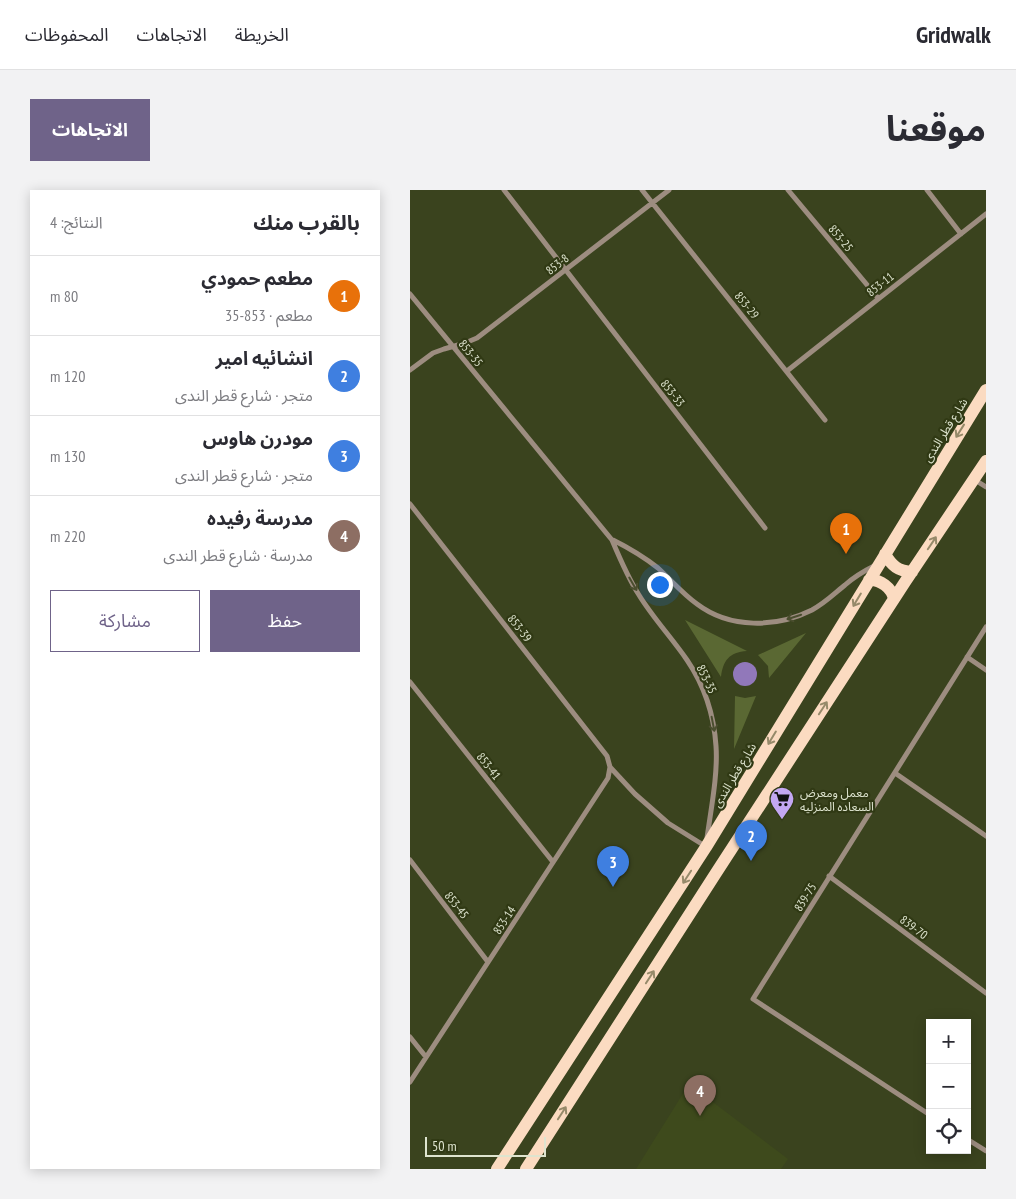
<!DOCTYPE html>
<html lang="ar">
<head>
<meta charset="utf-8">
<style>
	body { margin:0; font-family:"PT Sans Narrow","Noto Sans Arabic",sans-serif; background:#f2f2f3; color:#2b2b33; direction:rtl }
	.controls { position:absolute; right:15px; bottom:15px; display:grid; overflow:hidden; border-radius:0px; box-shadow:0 2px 12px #0003 }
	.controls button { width:45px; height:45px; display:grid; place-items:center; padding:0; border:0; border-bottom:1px solid #e1e1e2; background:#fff; color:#2b2b33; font:25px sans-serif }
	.scale { position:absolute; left:15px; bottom:12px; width:121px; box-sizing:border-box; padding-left:5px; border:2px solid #dee4cf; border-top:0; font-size:14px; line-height:18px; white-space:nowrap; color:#dee4cf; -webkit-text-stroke:4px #303914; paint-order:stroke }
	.you { position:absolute; left:249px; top:394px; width:18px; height:18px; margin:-12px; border:4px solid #fff; border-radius:50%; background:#1a73e8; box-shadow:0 0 0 8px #1a73e833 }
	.badge { display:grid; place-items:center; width:32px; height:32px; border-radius:50%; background:#6f6389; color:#fff; font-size:16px; font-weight:700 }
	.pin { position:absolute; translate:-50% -41px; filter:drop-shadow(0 1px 2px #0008) }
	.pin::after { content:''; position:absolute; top:26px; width:18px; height:15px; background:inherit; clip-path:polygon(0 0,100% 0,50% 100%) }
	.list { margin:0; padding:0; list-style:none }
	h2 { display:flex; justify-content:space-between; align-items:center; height:65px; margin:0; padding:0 20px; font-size:21px }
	h2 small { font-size:16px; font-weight:400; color:#7c7c81 }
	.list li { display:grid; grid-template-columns:32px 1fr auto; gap:15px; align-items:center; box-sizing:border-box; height:80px; padding:0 20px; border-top:1px solid #e1e1e2 }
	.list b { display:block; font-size:19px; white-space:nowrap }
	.list p { margin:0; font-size:16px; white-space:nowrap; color:#7c7c81 }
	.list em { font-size:16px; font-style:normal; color:#7c7c81 }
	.actions { display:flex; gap:10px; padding:15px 20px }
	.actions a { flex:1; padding:11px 0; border:1px solid #6f6389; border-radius:0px; text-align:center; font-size:18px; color:#6f6389 }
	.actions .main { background:#6f6389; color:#fff }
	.icon { flex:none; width:28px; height:28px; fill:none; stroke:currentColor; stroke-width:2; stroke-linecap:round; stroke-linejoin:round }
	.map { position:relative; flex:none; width:576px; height:979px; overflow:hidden; direction:ltr; border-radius:0px }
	header { display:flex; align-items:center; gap:30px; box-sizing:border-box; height:70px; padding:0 25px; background:#fff; border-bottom:1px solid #e1e1e2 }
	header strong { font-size:24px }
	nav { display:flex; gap:28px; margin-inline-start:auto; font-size:18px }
	.intro { display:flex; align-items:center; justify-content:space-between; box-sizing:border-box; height:120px; padding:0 30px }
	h1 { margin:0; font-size:35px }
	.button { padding:12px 22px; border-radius:0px; background:#6f6389; color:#fff; font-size:18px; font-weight:700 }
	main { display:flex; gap:30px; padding:0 30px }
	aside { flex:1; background:#fff; border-radius:0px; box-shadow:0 2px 12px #0003 }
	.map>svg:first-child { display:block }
</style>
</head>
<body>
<header>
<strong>Gridwalk</strong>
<nav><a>الخريطة</a><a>الاتجاهات</a><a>المحفوظات</a></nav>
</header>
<div class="intro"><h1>موقعنا</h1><a class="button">الاتجاهات</a></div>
<main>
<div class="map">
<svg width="576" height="979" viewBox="0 0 576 979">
	<rect width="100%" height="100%" fill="#3a431e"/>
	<path fill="#3e4a1c" d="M279,894l99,75 -7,10h-145z"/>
	<path fill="#5a6833" d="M275,430l62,31c-18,1 -24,10 -26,26z
		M396,443l-37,45 -1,-12 -10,-11z
		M325,506l10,2 11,-2 -22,53z"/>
	<path fill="#9178ba" d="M323 484a12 12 0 1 1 24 0a12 12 0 1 1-24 0Z"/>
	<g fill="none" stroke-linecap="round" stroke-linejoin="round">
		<path stroke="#9d8d80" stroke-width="5" d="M94,0l261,338
			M232,0l183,230
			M378,0l90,108
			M517,0l34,44
			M0,104l202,246c8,19 16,38 27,55 14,23 33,43 48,65 17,25 27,56 29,86 2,28 -5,63 -9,92
			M0,180l23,-17 11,-4 21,-6 12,-5 192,-148
			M377,181l199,-157
			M565,290l11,7
			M0,314l197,252 3,11 -2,11 -198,304
			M203,350c16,8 31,17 45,28 13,12 25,26 39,36 33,25 79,24 115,6 13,-7 23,-17 33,-25 9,-8 19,-14 29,-19
			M557,467l19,13
			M0,492l143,180
			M200,577l25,27 33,29 37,23
			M485,583l91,63
			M0,670l78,102
			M419,686l157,117
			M0,847l16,20
			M520,925l-177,-116 233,-372
			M557,949l19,12"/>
		<path stroke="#fbdbc1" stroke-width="12" d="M475,364c7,12 13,17 27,18
			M459,390c11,-1 23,8 25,19
			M87,979l209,-322 280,-457
			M116,979l190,-296 189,-291 81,-121"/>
	</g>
	<defs><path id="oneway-shaft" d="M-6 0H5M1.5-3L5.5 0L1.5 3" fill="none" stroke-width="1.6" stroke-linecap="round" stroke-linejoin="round" transform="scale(1.25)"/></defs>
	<g stroke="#968a6a">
		<use href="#oneway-shaft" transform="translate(550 241) rotate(122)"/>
		<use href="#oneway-shaft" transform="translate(522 353) rotate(-56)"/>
		<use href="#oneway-shaft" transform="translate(447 410) rotate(121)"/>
		<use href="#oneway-shaft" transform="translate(413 518) rotate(-57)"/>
		<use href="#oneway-shaft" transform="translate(362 548) rotate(121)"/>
		<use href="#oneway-shaft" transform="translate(277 687) rotate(123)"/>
		<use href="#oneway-shaft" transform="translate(240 787) rotate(-57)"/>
		<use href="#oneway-shaft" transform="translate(152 923) rotate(-57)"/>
	</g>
	<g stroke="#4b4e2f">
		<use href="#oneway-shaft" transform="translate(223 394) rotate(60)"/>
		<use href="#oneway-shaft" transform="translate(384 427) rotate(162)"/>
		<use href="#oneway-shaft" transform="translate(303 534) rotate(79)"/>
	</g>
	<defs>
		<symbol id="supermarket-pin" viewBox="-11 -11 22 30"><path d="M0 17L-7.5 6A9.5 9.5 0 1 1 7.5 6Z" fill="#c3a7f2" stroke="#303914"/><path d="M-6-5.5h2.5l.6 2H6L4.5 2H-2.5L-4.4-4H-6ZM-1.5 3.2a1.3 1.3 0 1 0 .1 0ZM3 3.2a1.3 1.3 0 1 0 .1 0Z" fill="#111"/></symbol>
	</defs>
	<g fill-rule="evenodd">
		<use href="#supermarket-pin" x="358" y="595" width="28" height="38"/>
	</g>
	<g text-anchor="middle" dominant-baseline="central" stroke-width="4.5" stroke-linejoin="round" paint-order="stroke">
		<g font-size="12" fill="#dee4cf" stroke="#303914">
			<text transform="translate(431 48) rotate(50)">853-25</text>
			<text transform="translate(147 74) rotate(-38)">853-8</text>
			<text transform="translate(470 94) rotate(-38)">853-11</text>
			<text transform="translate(337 115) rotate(51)">853-29</text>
			<text transform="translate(61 163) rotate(51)">853-35</text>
			<text transform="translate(263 203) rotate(52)">853-33</text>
			<text transform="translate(535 240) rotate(-58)">شارع قطر الندى</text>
			<text transform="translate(110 438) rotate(52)">853-39</text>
			<text transform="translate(297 489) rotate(64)">853-35</text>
			<text transform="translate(79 576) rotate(52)">853-41</text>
			<text transform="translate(324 585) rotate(-59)">شارع قطر الندى</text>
			<text transform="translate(395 707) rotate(-58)">839-75</text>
			<text transform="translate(47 715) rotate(52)">853-45</text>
			<text transform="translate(94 730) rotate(-57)">853-14</text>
			<text transform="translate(504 737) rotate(37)">839-70</text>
		</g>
		<g font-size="12" fill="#dee4cf" stroke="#303914" text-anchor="start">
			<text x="390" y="602">معمل ومعرض<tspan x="390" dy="14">السعاده المنزليه</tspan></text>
		</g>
	</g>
</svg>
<div class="controls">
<button>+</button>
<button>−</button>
<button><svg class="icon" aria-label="locate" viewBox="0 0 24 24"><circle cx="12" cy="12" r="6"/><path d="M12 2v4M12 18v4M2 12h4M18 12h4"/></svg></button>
</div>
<div class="scale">50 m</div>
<div class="you"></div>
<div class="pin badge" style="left:436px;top:364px;background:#e8710a">1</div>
<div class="pin badge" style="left:341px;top:671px;background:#3f7fe0">2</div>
<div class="pin badge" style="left:203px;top:697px;background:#3f7fe0">3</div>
<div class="pin badge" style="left:290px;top:926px;background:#8d6e63">4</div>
</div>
<aside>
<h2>بالقرب منك<small>النتائج: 4</small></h2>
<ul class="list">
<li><span class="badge" style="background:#e8710a">1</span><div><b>مطعم حمودي</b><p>مطعم · 853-35</p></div><em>80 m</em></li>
<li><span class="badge" style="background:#3f7fe0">2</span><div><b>انشائيه امير</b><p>متجر · شارع قطر الندى</p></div><em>120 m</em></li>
<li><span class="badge" style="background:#3f7fe0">3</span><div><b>مودرن هاوس</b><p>متجر · شارع قطر الندى</p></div><em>130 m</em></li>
<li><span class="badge" style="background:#8d6e63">4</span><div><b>مدرسة رفيده</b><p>مدرسة · شارع قطر الندى</p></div><em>220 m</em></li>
</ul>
<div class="actions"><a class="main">حفظ</a><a>مشاركة</a></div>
</aside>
</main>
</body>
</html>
